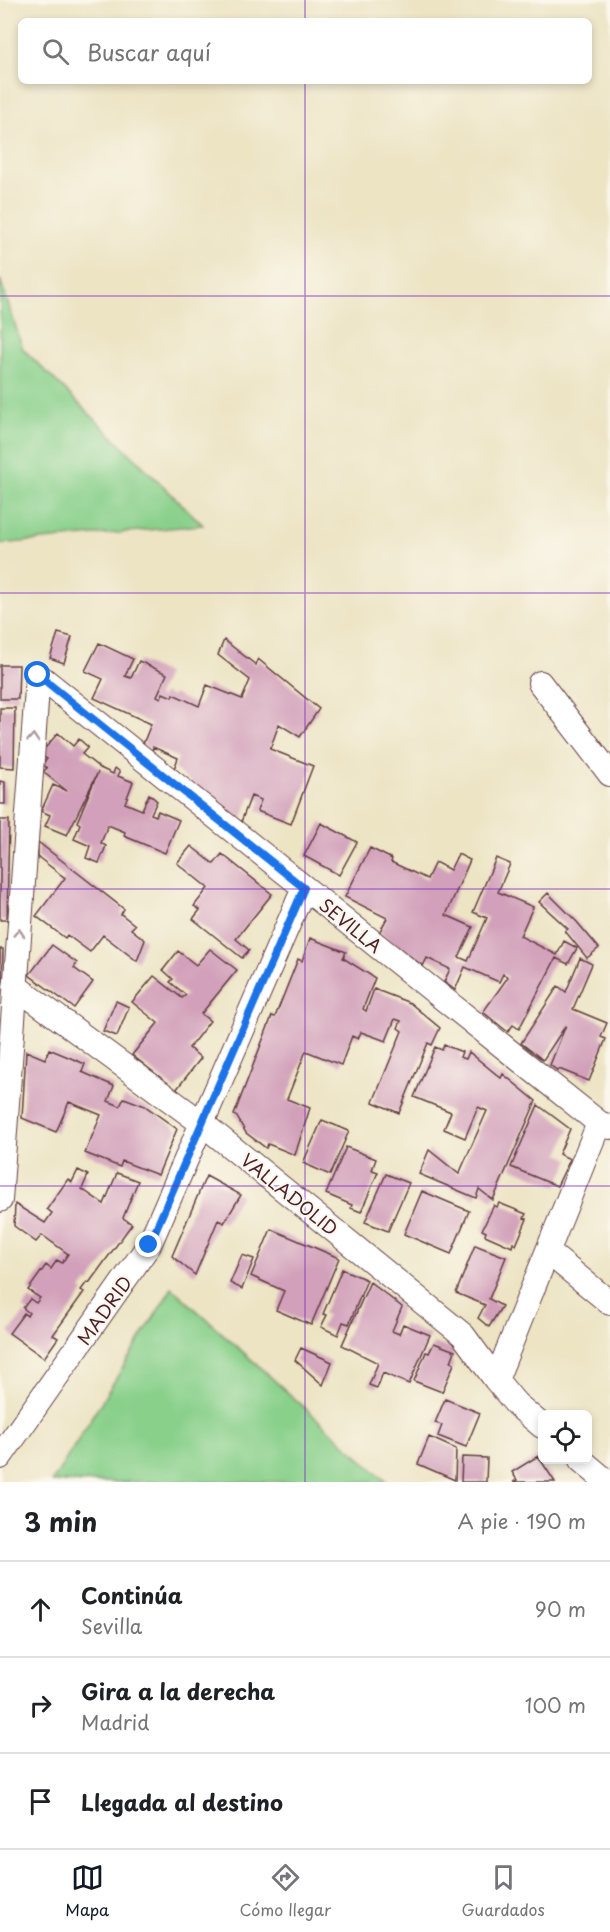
<!DOCTYPE html>
<html lang="es">
<head>
<meta charset="utf-8">
<style>
	body { margin:0; font-family:"Playpen Sans",sans-serif; background:#f2f2f2; color:#202124 }
	.controls { position:absolute; right:18px; bottom:18px; display:grid; overflow:hidden; border-radius:9px; box-shadow:0 3px 9px #0003 }
	.controls button { width:54px; height:54px; display:grid; place-items:center; padding:0; border:0; border-bottom:2px solid #e0e0e0; background:#fff; color:#202124; font:30px sans-serif }
	.stop { position:absolute; width:18px; height:18px; margin:-14px; border:4px solid #1a73e8; border-radius:50%; background:#fff }
	.stop.end { background:#1a73e8; border-color:#fff; box-shadow:0 2px 6px #0008 }
	.list { margin:0; padding:0; list-style:none }
	h2 { display:flex; justify-content:space-between; align-items:center; height:78px; margin:0; padding:0 24px; font-size:26px }
	h2 small { font-size:20px; font-weight:400; color:#757577 }
	.list li { display:grid; grid-template-columns:39px 1fr auto; gap:18px; align-items:center; box-sizing:border-box; height:96px; padding:0 24px; border-top:2px solid #e0e0e0 }
	.list b { display:block; font-size:22px; white-space:nowrap }
	.list p { margin:0; font-size:20px; white-space:nowrap; color:#757577 }
	.list em { font-size:20px; font-style:normal; color:#757577 }
	.icon { flex:none; width:33px; height:33px; fill:none; stroke:currentColor; stroke-width:2; stroke-linecap:round; stroke-linejoin:round }
	.map { position:relative; flex:none; width:610px; height:1482px; overflow:hidden }
	.search { position:absolute; background:#fff; box-shadow:0 3px 9px #0003; left:18px; right:18px; top:18px; height:66px; display:flex; align-items:center; gap:15px; box-sizing:border-box; padding:0 21px; border-radius:9px; color:#757577; font-size:22px }
	.sheet { height:366px; background:#fff }
	nav { display:flex; justify-content:space-around; align-items:center; box-sizing:border-box; height:84px; border-top:2px solid #e0e0e0; background:#fff; font-size:16px; color:#757577 }
	nav a { display:grid; justify-items:center; gap:3px }
	nav .on { color:#111827 }
	.map>svg:first-child { display:block }
</style>
</head>
<body>
<div class="map">
<svg width="610" height="1482" viewBox="0 0 610 1482">
	<rect width="100%" height="100%" fill="#fbf7ec"/>
	<filter id="ink" filterUnits="userSpaceOnUse"><feTurbulence type="fractalNoise" baseFrequency=".0167" numOctaves="2"/><feDisplacementMap in="SourceGraphic" scale="12" xChannelSelector="R" yChannelSelector="G"/><feConvolveMatrix kernelMatrix="1 2 1 2 8 2 1 2 1" color-interpolation-filters="sRGB"/></filter>
	<filter id="wash" filterUnits="userSpaceOnUse"><feTurbulence type="fractalNoise" baseFrequency=".008" numOctaves="4" result="noise"/><feDisplacementMap in="SourceGraphic" scale="24" xChannelSelector="R" yChannelSelector="G"/><feGaussianBlur stdDeviation="1.35" result="paint"/><feColorMatrix in="noise" values="0 0 0 0 0 0 0 0 0 0 0 0 0 0 0 0 0 1.4 0 .05"/><feComposite in="paint" operator="in"/></filter>
	<g filter="url(#wash)">
		<rect width="100%" height="100%" fill="#ede4c4"/>
		<path fill="#89d08b" stroke="#6a785b" stroke-width="1.5" d="M0,279l23,70 180,176 -203,19z
			M172,1288l215,194h-335z"/>
		<g id="blocks">
			<path fill="#d2a0ba" d="M58,633l14,4 -8,26 -14,-5z
				M224,640l32,25 2,-6 61,50 -19,28 -21,-13 -9,25 43,17 -22,58 -34,-13 4,-11 -10,-4 -10,26 -67,-53 4,-11 -25,-11 -1,4 -9,-7 8,-20 -57,-26 9,-19 -18,-8 14,-28 34,16 -8,17 6,2 8,-17 28,13 -10,22 4,2 2,-5 9,4 1,-3 26,12 8,-21 35,14 8,-19 -32,-25z
				M0,665h19l-1,34h-18z
				M0,708h15l-1,60 -14,-1z
				M58,733l15,13 6,-7 9,8 -6,7 18,14 13,6 2,-6 5,4 -2,4 15,6 -8,21 17,7 7,-16 8,7 -6,13 5,2 2,-5 21,9 -14,33 -41,-17 1,-4 -17,-7 -7,18 5,3 -7,17 -13,-5 4,-12 -16,-7 6,-15 -3,-2 21,-50 -31,63 -22,-9 5,-11 -9,-4 12,-26 14,6 -24,-19 4,-4 -5,-4 5,-5 -7,-5z
				M0,781l5,1v22h-5z
				M0,820h9l-2,100h-7z
				M321,823l36,19 -18,33 -35,-19z
				M38,842l86,67 -3,5 14,11 -4,4 14,11 -8,21 -34,-26 -13,17 -23,-17 -2,3 -29,-22 29,-38 -27,-21z
				M191,846l23,18 8,-10 50,40 -36,45 13,11 -7,8 -49,-39 7,-9 -6,-4 14,-18 -31,-25z
				M370,848l22,11 -1,3 36,17 8,-17 15,8 8,-16 12,6 -24,55 27,12 -14,30 9,4 19,-43 -14,-6 23,-54 14,6 -12,28 35,15 -13,29 37,19 7,-14 13,7 -9,16 -12,-6 -37,71 -6,-4 -5,7 -25,-20 25,-35 -5,-3 -4,8 -34,-15 -10,23 -11,-8 6,-13 -23,-11 -4,8 -44,-33 8,-15 -42,-21z
				M548,893l29,29 22,26 -12,10 -22,-27 3,-2 -29,-27z
				M310,938l36,14 -3,6 32,20 -12,31 3,2 8,-22 36,14 30,25 -8,17 -4,-2 -29,70 -26,-11 29,-71 -4,-3 3,-7 -6,-2 -9,22 -25,-9 -3,7 -6,-3 -11,29 -35,-14 -19,48 23,9 -15,47 -27,-11 -2,4 -20,-15 -9,-16 -3,-2 38,-99 3,1 23,-58 4,2z
				M52,945l25,18 -3,5 19,14 -19,26 -45,-33z
				M0,949h3l-1,40h-2z
				M210,949l27,21 -36,44 9,7 -21,27 12,10 -25,32 -44,-35 26,-32 -26,-21 22,-26 28,22 4,-3 -16,-13 3,-3 -10,-9 15,-19 18,14z
				M580,958l12,6 -19,45 34,14 -6,14 5,2 -17,42 -30,-12 -1,2 -8,-6 16,-40 -23,35 -22,-17 37,-57 8,6z
				M116,1001l13,6 -12,29 -14,-5z
				M444,1045l18,7 -2,5 6,2 3,-7 32,26 2,-4 33,27 -43,99 -14,-11 -3,9 -57,-24 10,-24 30,24 28,-63 -9,-4 -13,31 -21,-9 7,-17 -37,-15 21,-50 7,3z
				M49,1049l36,15 -3,8 32,14 -6,15 12,5 4,-8 21,8 32,23 -19,46 -36,-14 -2,6 -35,-14 16,-38 -32,-13 -13,30 -34,-14 4,-67 19,8z
				M538,1105l32,24 -11,25 11,5 -13,27 -46,-19z
				M322,1120l27,11 -19,44 -27,-12z
				M346,1147l30,12 -4,11 6,2 -17,40 -10,-4 1,-3 -26,-11z
				M78,1170l10,5 -6,14 22,15 13,-31 21,8 -15,37 9,6 -43,59 -2,-1 -6,8 3,2 -31,43 5,3 -14,20 -35,-25 15,-20 3,3 2,-3 -6,-5 7,-9 6,4 4,-5 -12,-8 18,-25 5,4 6,-9 5,3 6,-9 -26,-19 -6,7 -22,-16 1,-22 30,19 7,-10 -5,-4 21,-30 4,3z
				M386,1174l23,9 -21,48 -23,-9z
				M206,1176l35,19 -17,28 -6,-3 -23,55 -23,-19z
				M422,1191l47,20 -18,43 -47,-20z
				M499,1203l27,11 -2,4 3,1 -11,26 -3,-2 -1,4 -27,-12 1,-3 -4,-2 12,-25 3,2z
				M271,1229l68,29 -28,67 -35,-15 8,-19 -33,-15z
				M475,1245l31,12 -17,42 13,7 -13,21 -11,-9 7,-13 -29,-12z
				M242,1255l12,4 -12,30 -12,-6z
				M342,1269l25,11 -18,44 -6,-2 -5,13 -17,-8 6,-12 -4,-1z
				M370,1282l32,25 -10,24 7,3 4,-10 27,11 -21,49 -26,-11 -6,15 -8,-3 9,-22 -36,-18z
				M434,1343l21,8 -4,11 3,2 -12,28 -28,-11 12,-29 3,1z
				M301,1348l31,14 -9,23 -28,-25z
				M445,1399l35,14 -14,34 -28,-11 4,-11 -7,-2z
				M429,1437l27,12 -1,31 -37,-16z
				M538,1456l17,26h-42l4,-2 -5,-8z
				M462,1457l25,1 -1,24h-25z"/>
		</g>
	</g>
	<g filter="url(#ink)">
		<use href="#blocks" fill-opacity="0" stroke="#623d42" stroke-width="1.5"/>
		<g fill="none" stroke-linecap="round" stroke-linejoin="round">
			<defs>
				<path id="minor" d="M38,675l561,448 11,4
					M540,683l70,91
					M15,986l188,138 260,211 33,45 20,24 26,22
					M0,1200l38,-525
					M548,1252l62,51
					M496,1380l103,-257
					M0,1457l149,-212 155,-357
					M581,1460l26,22"/>
			</defs>
			<use href="#minor" stroke="#623d42" stroke-width="26"/>
			<use href="#minor" stroke="#fff" stroke-width="24"/>
		</g>
		<defs><path id="oneway-chevron" d="M-2-3.5L2.5 0L-2 3.5" fill="none" stroke-width="1.6" stroke-linecap="round" stroke-linejoin="round" transform="scale(1.5)"/></defs>
		<g stroke="#ae9aa0">
			<use href="#oneway-chevron" transform="translate(33 738) rotate(-86)"/>
			<use href="#oneway-chevron" transform="translate(19 933) rotate(-86)"/>
		</g>
	</g>
	<g fill="none" stroke-linecap="round" stroke-linejoin="round" filter="url(#ink)">
		<path stroke="#1a73e8" stroke-width="8" d="M38,675l266,213 -155,357"/>
	</g>
	<path fill="none" stroke="#7b2cbf" stroke-width="1.5" stroke-opacity="0.55" d="M305,0v21M305,81v1401M0,296h610M0,593h610M0,889h610M0,1186h610"/>
	<g text-anchor="middle" dominant-baseline="central" stroke-width="4.5" stroke-linejoin="round" paint-order="stroke">
		<g font-size="18" fill="#4a1f2b" stroke="#fbf7ec">
			<text transform="translate(351 925) rotate(39)">SEVILLA</text>
			<text transform="translate(290 1194) rotate(39)">VALLADOLID</text>
			<text transform="translate(104 1310) rotate(-55)">MADRID</text>
		</g>
	</g>
</svg>
<div class="controls">
<button><svg class="icon" aria-label="locate" viewBox="0 0 24 24"><circle cx="12" cy="12" r="6"/><path d="M12 2v4M12 18v4M2 12h4M18 12h4"/></svg></button>
</div>
<div class="stop" style="left:38px;top:675px"></div>
<div class="stop end" style="left:149px;top:1245px"></div>
<div class="search"><svg class="icon" aria-label="search" viewBox="0 0 24 24"><circle cx="10" cy="10" r="6"/><path d="M15 15l6 6"/></svg>Buscar aquí</div>
</div>
<section class="sheet">
<h2>3 min<small>A pie · 190 m</small></h2>
<ul class="list">
<li><svg class="icon" aria-label="ahead" viewBox="0 0 24 24"><path d="M12 20V5M6 11l6-6 6 6"/></svg><div><b>Continúa</b><p>Sevilla</p></div><em>90 m</em></li>
<li><svg class="icon" aria-label="right" viewBox="0 0 24 24"><path d="M7 20v-9h11M14 6l5 5-5 5"/></svg><div><b>Gira a la derecha</b><p>Madrid</p></div><em>100 m</em></li>
<li><svg class="icon" aria-label="arrive" viewBox="0 0 24 24"><path d="M6 21V4h12l-3 4 3 4H6"/></svg><div><b>Llegada al destino</b></div></li>
</ul>
</section>
<nav>
<a class="on"><svg class="icon" aria-label="map" viewBox="0 0 24 24"><path d="M3 6l6-2 6 2 6-2v14l-6 2-6-2-6 2zM9 4v14M15 6v14"/></svg>Mapa</a>
<a><svg class="icon" aria-label="directions" viewBox="0 0 24 24"><path d="M12 3l9 9-9 9-9-9zM9 14v-3h6M13 9l2 2-2 2"/></svg>Cómo llegar</a>
<a><svg class="icon" aria-label="saved" viewBox="0 0 24 24"><path d="M7 4h10v16l-5-4-5 4z"/></svg>Guardados</a>
</nav>
</body>
</html>
